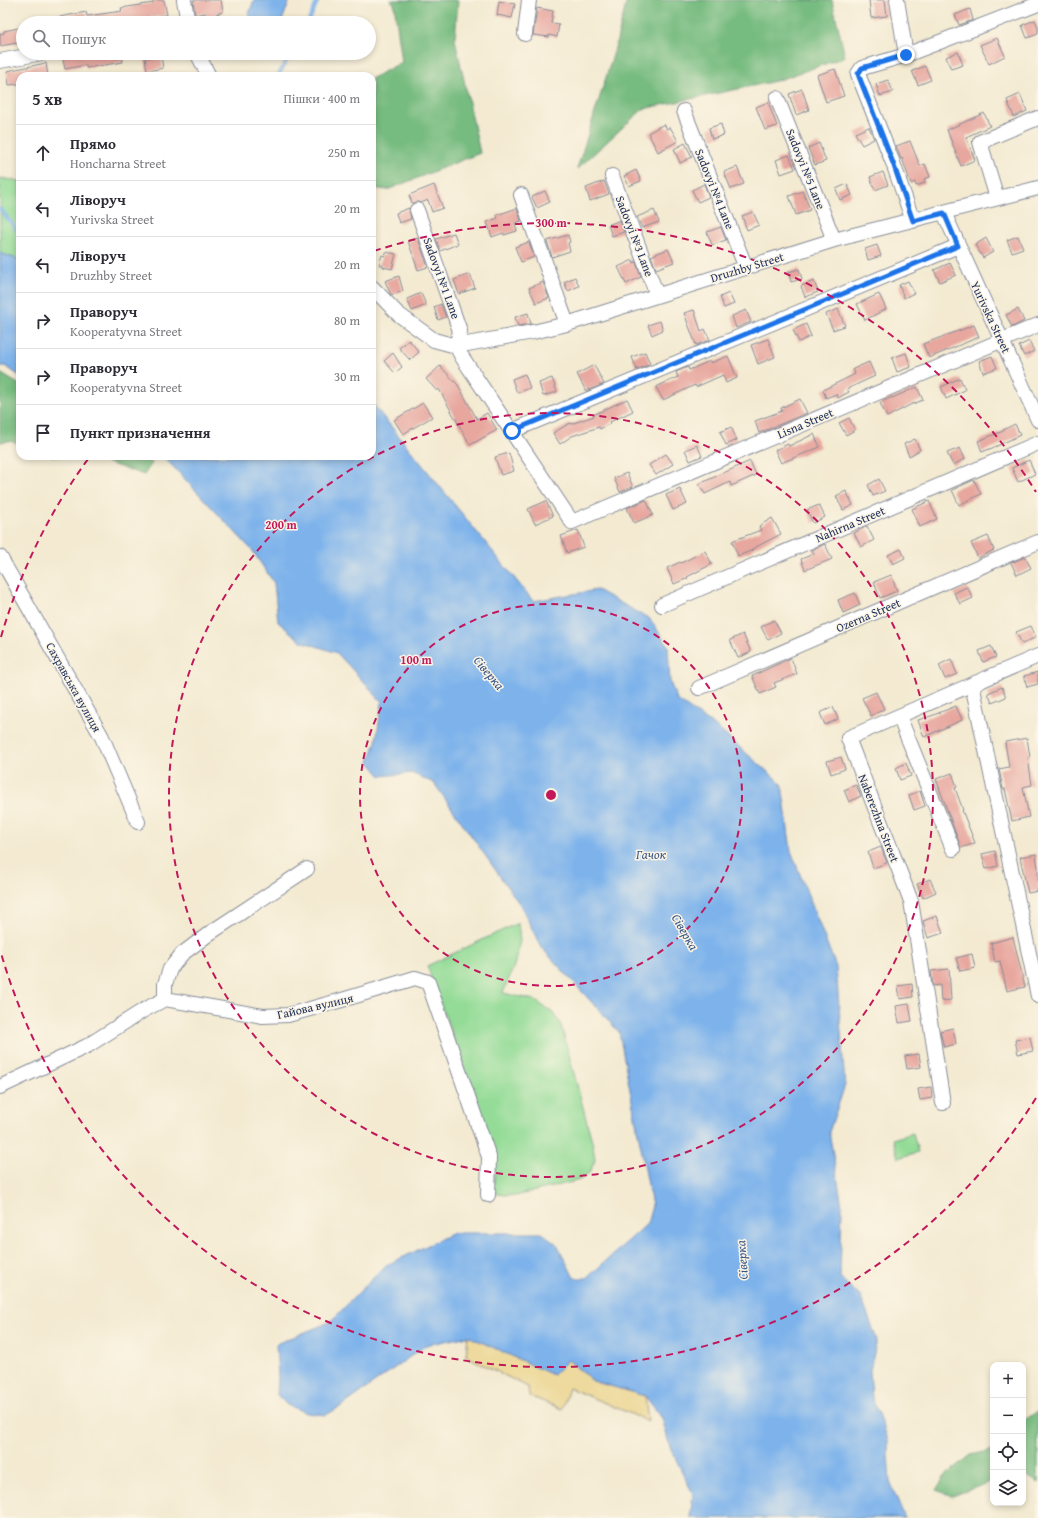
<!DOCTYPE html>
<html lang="uk">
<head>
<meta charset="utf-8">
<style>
	body { margin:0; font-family:"Gentium Book Plus",serif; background:#f7f7f7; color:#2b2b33 }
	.controls { position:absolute; right:12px; bottom:12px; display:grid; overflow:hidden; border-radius:8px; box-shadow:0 2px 6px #0003 }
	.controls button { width:36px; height:36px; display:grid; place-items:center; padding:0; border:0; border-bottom:1px solid #e1e1e2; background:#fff; color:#2b2b33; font:20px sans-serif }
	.stop { position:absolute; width:12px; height:12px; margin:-9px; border:3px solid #1a73e8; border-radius:50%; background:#fff }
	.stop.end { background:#1a73e8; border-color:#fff; box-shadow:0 1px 4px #0008 }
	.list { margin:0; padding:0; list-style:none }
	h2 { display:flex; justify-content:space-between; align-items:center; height:52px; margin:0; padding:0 16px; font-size:17px }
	h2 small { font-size:13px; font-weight:400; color:#7c7c81 }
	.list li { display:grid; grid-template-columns:26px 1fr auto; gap:12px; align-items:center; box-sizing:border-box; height:56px; padding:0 16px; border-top:1px solid #e1e1e2 }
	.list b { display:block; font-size:15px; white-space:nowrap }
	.list p { margin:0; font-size:13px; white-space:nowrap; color:#7c7c81 }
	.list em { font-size:13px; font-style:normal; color:#7c7c81 }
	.icon { flex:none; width:22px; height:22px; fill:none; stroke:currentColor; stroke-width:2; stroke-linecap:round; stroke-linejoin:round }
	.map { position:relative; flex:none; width:1038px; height:1518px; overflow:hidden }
	.search { position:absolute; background:#fff; box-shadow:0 2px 6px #0003; left:16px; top:16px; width:360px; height:44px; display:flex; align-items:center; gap:10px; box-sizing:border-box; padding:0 14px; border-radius:22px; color:#7c7c81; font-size:15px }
	.panel { position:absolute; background:#fff; box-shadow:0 2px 6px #0003; left:16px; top:72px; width:360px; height:388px; border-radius:12px }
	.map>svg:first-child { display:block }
</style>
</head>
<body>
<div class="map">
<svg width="1038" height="1518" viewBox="0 0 1038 1518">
	<rect width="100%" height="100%" fill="#fcf5e5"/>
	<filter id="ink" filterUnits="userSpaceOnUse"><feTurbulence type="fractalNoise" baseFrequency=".025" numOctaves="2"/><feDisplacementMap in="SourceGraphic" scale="8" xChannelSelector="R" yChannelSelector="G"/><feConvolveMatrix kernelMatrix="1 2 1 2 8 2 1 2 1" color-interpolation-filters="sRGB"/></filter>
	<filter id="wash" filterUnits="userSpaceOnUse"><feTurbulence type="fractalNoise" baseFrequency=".012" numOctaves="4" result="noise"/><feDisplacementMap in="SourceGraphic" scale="16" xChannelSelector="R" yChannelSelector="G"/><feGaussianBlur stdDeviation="0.9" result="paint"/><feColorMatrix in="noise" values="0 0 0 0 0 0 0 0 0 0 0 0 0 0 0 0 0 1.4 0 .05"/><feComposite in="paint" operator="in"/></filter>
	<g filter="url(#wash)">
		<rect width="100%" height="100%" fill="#f3ead1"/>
		<path fill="#93db96" stroke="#57857a" d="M0,178l20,3v79l-20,-7z
			M518,923l2,18 -6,25 -11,27 31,7 18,12 9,13 32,120 2,15 -5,12 -10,8 -65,16 -18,-2 -4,-5 2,-13v-22l-68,-188z
			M913,1133l5,19 -20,6 -5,-19z"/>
		<path fill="#76bb7f" stroke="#48756e" d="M390,0h68l-3,39 25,114 -93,37 -15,-2v-110l30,-16 -8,-59z
			M627,0h205l13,57 -69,24 -133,28 -66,60 37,-117z
			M0,373l20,12v59l-11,-3 -9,1z
			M52,456h94l6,7 -8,12 -51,-17z
			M1038,1411v72l-15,-10v-52z
			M993,1450v31l-40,15 -17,-6 9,-14 26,-21z"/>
		<path fill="#eeda9e" stroke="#84847e" d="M468,1335l85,39 15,-14 25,21 52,15 3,25 -79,-33 -7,21 -33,-13 -1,-9 -62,-31z"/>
		<path fill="#7db2eb" stroke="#4c70a4" d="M254,0h36l-9,23h-33v-7z
			M0,253l20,7v116l-15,-10h-5z
			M372,403l161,198 64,-11 53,29 18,27 2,36 7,18 39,27 66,57 9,67 45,116 9,118 -16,47 13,73 -2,73 21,19 16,43 -7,30 2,28 8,18 8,24v15l2,27 15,36h-215l3,-24 -23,-47 -8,-29 -17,-22 -52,-15 -25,-21 -15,15 -85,-39 -42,9 -81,59 -19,11 -19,-2 -20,-8 -10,-10 1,-18 -2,-33 54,-22 55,-56 68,-33h89l15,11 17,34h13l60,-54 5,-18 -33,-174 -78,-85 -20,-41 -87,-123 -23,-10 -30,3 -12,-14 7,-20 6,-40 -45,-49 -36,-12 -23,-19 -4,-39 -22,-33 -89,-94h209z"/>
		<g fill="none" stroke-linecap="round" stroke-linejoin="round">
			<path stroke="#7db2eb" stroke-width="4" d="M308,23l10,-23
				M278,76l13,-23
				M0,209l20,25"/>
		</g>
		<g id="blocks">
			<path fill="#e7a69e" d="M153,0h11l3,15 -55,8h-57l-1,-5 32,-6 1,4 35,-5 -1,-3 32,-5z
				M193,0h28l2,12 -7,2 2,9h-11l-2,-10 -10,2z
				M869,0h16l2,16 -16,2z
				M499,1l16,3 -3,14 -15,-3z
				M537,8l16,3 -2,12 8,1 -2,13 -8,-2v2l-16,-2z
				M970,9l3,11 -14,5 -4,-10z
				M1035,20l3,7v7l-11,4 -5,-13z
				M23,27v15l-23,4v-12l4,-1v-2z
				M997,38l8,18 -16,8 -9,-19z
				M958,52l5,13 -12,4 -5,-12z
				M76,53h46l1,9 -37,6v-3l-21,4 -3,-14z
				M161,56l2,12 -16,3 -2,-13z
				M46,63l2,13h-28v8l-11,1 -2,-14z
				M925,66l6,14 -13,5 -6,-14z
				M835,69l9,27 -18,6 -9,-27z
				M888,80l5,12 -13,4 -4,-12z
				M802,89l7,21 -13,5 -7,-21z
				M1020,94l7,17 -13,6 -7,-17z
				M768,102l9,24 -12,4 -9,-23z
				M984,113l6,13 -24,11 9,23 -14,6 -14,-36z
				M664,124l3,5 3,-2 8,14 -20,11 -10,-19z
				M721,124l3,11 -12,4 -3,-11z
				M869,127l5,12 -12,6 -7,-12z
				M910,141l10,25 5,-2 5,13 -6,2 1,4 -9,3 -1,-4 -4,2 -9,-26 -1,1 -5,-13z
				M685,143l7,14 -12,6 -6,-14z
				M819,143l7,18 -11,4 -7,-17z
				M789,155l6,14 -14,5 -5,-14z
				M737,167l7,17 -13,5 -7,-17z
				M636,170l5,11 -12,5 -5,-10z
				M883,172l5,13 -13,5 -5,-13z
				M604,181l5,13 -19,7 -4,-13z
				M704,184l5,13 -11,5 -6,-12z
				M847,184l5,11 -12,5 -4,-11z
				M434,185l9,23 -11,4 -4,-12 -7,3 -3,-1 -6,1 -3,-8z
				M545,191l5,11 -13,6 -5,-11z
				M803,191l7,19 -14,5 -7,-19z
				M409,208l2,11 -12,4 -3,-10z
				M517,208l4,13 -6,2 2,8 -13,4 -1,-2 -11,4 -5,-15 11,-4 -1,-3z
				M654,210l5,12 -17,6 -5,-11z
				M753,212l6,13 -12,5 -5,-14z
				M620,220l4,12 -12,4 -4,-11z
				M721,227l5,13 -14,5 -5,-13z
				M454,233l4,11 -18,7 -4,-12z
				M568,235l2,7 -2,1 2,8 -18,6 -5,-16z
				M1018,236l5,12 -11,4 -5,-12z
				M418,238l10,29 -10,3 -10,-29z
				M986,238l7,14 -10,6 -8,-13z
				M529,242l5,15 -13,5 -6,-15z
				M877,245l4,11 -13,4 -3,-11z
				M668,249l6,13 -18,7 -5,-13z
				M386,252l10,2 -4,15 -9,-2v-2h-4l3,-10 3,1z
				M633,260l1,3 2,-1 5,15 -15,7 -8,-17z
				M950,263l6,12 -16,7 -6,-12z
				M799,269l3,10 -11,3 -3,-10z
				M470,274l5,14 -16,6 -5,-14z
				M399,276l4,15 -12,4 -6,-14z
				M575,277l4,9 -11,5 -4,-9z
				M814,281l4,11 -13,5 -4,-11z
				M908,281l6,12 -10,5 -5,-13z
				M543,282l6,16 -13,5 -7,-15z
				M421,293l5,12 -14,6 -5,-12z
				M729,293l5,11 -10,4 -4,-11z
				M879,294l7,15 -21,11 -8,-16z
				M441,304l5,13 -8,3 -4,-13z
				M838,309l7,17 -12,4 -7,-16z
				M1018,309l6,12 -12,6 -6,-12z
				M694,310l7,21 4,-2 5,11 -14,5 -12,-32z
				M746,310l5,12 -15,6 -4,-12z
				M528,313l3,11 -13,2 -3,-9z
				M660,321l3,9 -11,5 -4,-10z
				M806,324l5,12 -12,6 -6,-12z
				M974,325l5,12 -50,21 -6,-14z
				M768,339l7,18 -17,7 -7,-19z
				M409,340l10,12 -9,8 -11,-12z
				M1029,341l5,10 -10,5 -5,-10z
				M645,352l5,12 -13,6 -5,-13z
				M393,353l9,14 -7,6 -11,-12z
				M906,353l5,14 -14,5 -5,-14z
				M728,356l9,22 -11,5 -3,-8 -27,12 -1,-2 -32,15 -7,-13 22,-10 -2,-5 12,-5 1,3 21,-9 1,2z
				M992,356l5,12 -14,5 -4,-12z
				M869,362l6,14 -28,13 2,3 -11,6 -2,-4 -10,4 -3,-8 32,-16 -2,-5z
				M594,365l10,19 -18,7 -9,-17z
				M440,366l18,19 19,34 10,-6 10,17 -27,15 -31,-56 -2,2 -11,-12z
				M525,374l5,14 -13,5 -5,-14z
				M552,378l5,14 -14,4 -4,-13z
				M960,378l5,12 -19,9 -5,-12z
				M917,387l6,13 -13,5 -23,12 -7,-14 12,-6v1z
				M627,399l6,12 -23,11 1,1 -11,6 -1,-2 -27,9 -12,8 -7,-11 17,-10 1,1 23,-8 -1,-1z
				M800,399l7,14 -48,20 -4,-12 27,-10 -1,-3z
				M423,403l9,14 -29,17 -9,-14z
				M849,418l6,12 -9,5 -7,-12z
				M1015,424l5,11 -23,11 -15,6 -4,-11 25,-10v-1z
				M731,427l6,13 -11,5 -6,-13z
				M814,434l6,13 -39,16 -6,-13 13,-6 1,2z
				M915,439l5,11 -11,6 -5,-12z
				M697,445l5,11 -12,5 -5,-11z
				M960,448l5,11 -12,6 -6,-12z
				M509,453l5,18 -13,4 -6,-18z
				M666,454l7,10 -17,11 -7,-10z
				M1029,460l6,14 -17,8 -6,-14z
				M750,461l6,14 -25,11 -1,-4 -25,12 -6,-10z
				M627,473l6,14 -13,5 -6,-14z
				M879,479l6,12 -12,5 -5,-11z
				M974,480l7,14 -22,11 -7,-15z
				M680,489l7,15 -14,6 -7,-15z
				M846,491l7,14 -10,5 -7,-14z
				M646,500l7,15 -19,8 -7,-15z
				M546,501l7,15 -18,8 -7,-15z
				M929,501l8,18 -17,8 -8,-18z
				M819,505l6,12 -12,6 -6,-13z
				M772,518l9,16 -29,15 1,1 -15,6 -6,-15 29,-11 -2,-4z
				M867,526l7,14 -13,7 -7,-14z
				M578,530l6,17 -17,6 -6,-17z
				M988,536l6,14 -16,8 -7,-15z
				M825,544l7,15 -27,11 -4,-11 13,-5 -2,-4z
				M901,549l4,9 -12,6 -5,-9z
				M705,551l7,13 -25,13 1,1 -14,6 -7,-16 13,-6 1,1z
				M1025,557l6,11 -14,7 -6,-12z
				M891,575l6,16 -17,7 -6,-16z
				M967,587l6,11 -13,6 -6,-11z
				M855,593l5,12 -17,8 -5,-13z
				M774,620l7,13 -13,7 -7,-13z
				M1031,626l5,11 -14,7 -6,-12z
				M743,634l8,18 -13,6 -8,-18z
				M991,646l5,11 -13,5 -4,-11z
				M791,658l6,16 -23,9 2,4 -16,7 -8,-18z
				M951,659l6,15 -12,5 -6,-14z
				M1038,672v12l-11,3 -3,-11z
				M1002,687l4,10 -14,6 -4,-10z
				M876,692l8,17 -13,7 -9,-18z
				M956,706l6,14 -38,17 -6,-17 13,-4z
				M833,707l5,12 -13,6 -5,-12z
				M1027,738l3,19 -2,1 4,27 -9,2 6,30 -17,4 -7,-32h-2l-4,-20 10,-2 -4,-25z
				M841,757l4,12 -14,5 -4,-13z
				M906,763l5,13 -11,4 -4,-12z
				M952,773l5,14 -2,1 8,22h-1l13,33 -14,5 -25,-69z
				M856,785l5,11 -12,6 -5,-12z
				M920,791l5,15 -11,4 -5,-15z
				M881,847l6,16 -14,5 -5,-16z
				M995,851l3,15 -12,3 -4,-15z
				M1036,854l2,14v23l-10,2 -8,-36z
				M930,879l6,13 -13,6 -6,-14z
				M937,916l6,17 -15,5 -5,-17z
				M1013,937l12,50 -18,4 -7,-30 -5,1 -4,-19z
				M972,954l3,14 -15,3 -4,-13z
				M949,969l2,31 -10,1 -1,-16 -7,1 -2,-15z
				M912,984l1,13 -13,2 -2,-13z
				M909,1004l3,17 -13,2 -3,-17z
				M953,1028l3,16 -12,3 -4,-16z
				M1030,1037l3,14 -15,3 -3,-14z
				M919,1054l2,13 -14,2 -2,-13z
				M931,1087l1,11 -12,2 -2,-11z"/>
		</g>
	</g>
	<g filter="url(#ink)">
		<use href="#blocks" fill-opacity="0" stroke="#878c98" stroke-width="1"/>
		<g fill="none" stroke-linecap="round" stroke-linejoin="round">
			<defs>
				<path id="minor" d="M184,0l4,23
					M897,0l9,55
					M525,34l4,-34
					M197,53l12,23
					M0,61l42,-8
					M777,98l57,142
					M684,111l62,157
					M612,176l45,119
					M521,195l46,129
					M997,198l-17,-56 58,-24
					M417,210l43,121 -4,15
					M944,213l94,207
					M913,221l-20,-58 -35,-89 4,-6 44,-13 132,-51
					M372,287l26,27 36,26 22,6 77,-14 34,-8 267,-84 204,-52
					M456,346l6,11 110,165 466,-197
					M512,431l446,-185
					M0,557l102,180 36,85
					M662,605l376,-162
					M972,684l66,312
					M699,688l339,-146
					M899,716l54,133
					M165,999v-15l5,-15 12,-15 28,-21 97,-64
					M0,1087l87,-41 57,-36 21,-11 98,17 25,-1 54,-15 73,-22 13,4 61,175 -1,38
					M943,1103l-32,-202 -63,-163 190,-82"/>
			</defs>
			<use href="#minor" stroke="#878c98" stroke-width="16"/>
			<use href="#minor" stroke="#fff" stroke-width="14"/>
		</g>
	</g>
	<g fill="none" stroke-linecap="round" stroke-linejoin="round" filter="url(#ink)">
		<path stroke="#1a73e8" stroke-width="5" d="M512,431l446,-185 -14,-33 -31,8 -20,-58 -35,-89 4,-6 44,-13"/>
	</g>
	<g fill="none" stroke="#c2185b" stroke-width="2" stroke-dasharray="7 5">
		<circle cx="551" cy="795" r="191"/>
		<circle cx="551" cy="795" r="382"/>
		<path d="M1036 1098A572 572 0 0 1 1 953M1 637A572 572 0 0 1 88 459M374 251A572 572 0 0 1 1036 492"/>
	</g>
	<g text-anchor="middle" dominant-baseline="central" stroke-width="3" stroke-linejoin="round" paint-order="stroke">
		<g font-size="12" fill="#1b2f5e" stroke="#fcf5e5">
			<text transform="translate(806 169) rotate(68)">Sadovyi №5 Lane</text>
			<text transform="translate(715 189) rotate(68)">Sadovyi №4 Lane</text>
			<text transform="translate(635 236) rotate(69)">Sadovyi №3 Lane</text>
			<text transform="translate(747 267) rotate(-17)">Druzhby Street</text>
			<text transform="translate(442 278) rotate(70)">Sadovyi №1 Lane</text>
			<text transform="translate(991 317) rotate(65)">Yurivska Street</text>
			<text transform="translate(805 423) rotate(-23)">Lisna Street</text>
			<text transform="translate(850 524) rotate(-23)">Nahirna Street</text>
			<text transform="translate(868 615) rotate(-23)">Ozerna Street</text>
			<text transform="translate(74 687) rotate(61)">Сахравська вулиця</text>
			<text transform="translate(879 818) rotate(69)">Naberezhna Street</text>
			<text transform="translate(315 1006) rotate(-13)">Гайова вулиця</text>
		</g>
		<g font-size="13" font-style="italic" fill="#385688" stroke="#fcf5e5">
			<text transform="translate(489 673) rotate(50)">Сіверка</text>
			<text x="651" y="854">Гачок</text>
			<text transform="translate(685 932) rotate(60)">Сіверка</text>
			<text transform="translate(742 1260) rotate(-94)">Сіверка</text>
		</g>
	</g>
	<circle cx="551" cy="795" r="6" fill="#c2185b" stroke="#fcf5e5" stroke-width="2"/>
	<g font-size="12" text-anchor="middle" font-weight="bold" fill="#c2185b" stroke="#fcf5e5" stroke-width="3" stroke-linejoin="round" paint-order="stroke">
		<text x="551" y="227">300 m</text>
		<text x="281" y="529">200 m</text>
		<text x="416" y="664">100 m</text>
	</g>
</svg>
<div class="controls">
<button>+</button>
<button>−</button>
<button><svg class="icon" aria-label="locate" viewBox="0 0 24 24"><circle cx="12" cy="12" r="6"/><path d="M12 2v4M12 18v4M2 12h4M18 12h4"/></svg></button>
<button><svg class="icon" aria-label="layers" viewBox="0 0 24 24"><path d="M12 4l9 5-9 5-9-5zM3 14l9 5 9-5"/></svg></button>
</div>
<div class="stop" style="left:512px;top:431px"></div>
<div class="stop end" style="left:906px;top:55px"></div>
<div class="search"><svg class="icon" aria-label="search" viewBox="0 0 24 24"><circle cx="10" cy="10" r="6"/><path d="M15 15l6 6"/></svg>Пошук</div>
<section class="panel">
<h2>5 хв<small>Пішки · 400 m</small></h2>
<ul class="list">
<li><svg class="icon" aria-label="ahead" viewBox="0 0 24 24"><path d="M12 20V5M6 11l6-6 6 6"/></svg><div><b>Прямо</b><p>Honcharna Street</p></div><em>250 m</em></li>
<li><svg class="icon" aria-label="left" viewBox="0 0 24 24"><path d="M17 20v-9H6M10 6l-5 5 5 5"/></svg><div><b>Ліворуч</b><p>Yurivska Street</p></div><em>20 m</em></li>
<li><svg class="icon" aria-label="left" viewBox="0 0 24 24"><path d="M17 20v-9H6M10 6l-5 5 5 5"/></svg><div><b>Ліворуч</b><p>Druzhby Street</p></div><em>20 m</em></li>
<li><svg class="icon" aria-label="right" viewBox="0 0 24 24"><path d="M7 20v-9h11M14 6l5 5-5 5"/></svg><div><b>Праворуч</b><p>Kooperatyvna Street</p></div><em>80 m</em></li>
<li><svg class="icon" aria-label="right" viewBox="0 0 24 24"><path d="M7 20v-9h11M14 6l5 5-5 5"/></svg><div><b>Праворуч</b><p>Kooperatyvna Street</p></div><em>30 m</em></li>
<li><svg class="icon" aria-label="arrive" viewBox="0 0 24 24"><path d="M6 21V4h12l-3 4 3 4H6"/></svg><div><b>Пункт призначення</b></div></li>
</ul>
</section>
</div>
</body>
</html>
